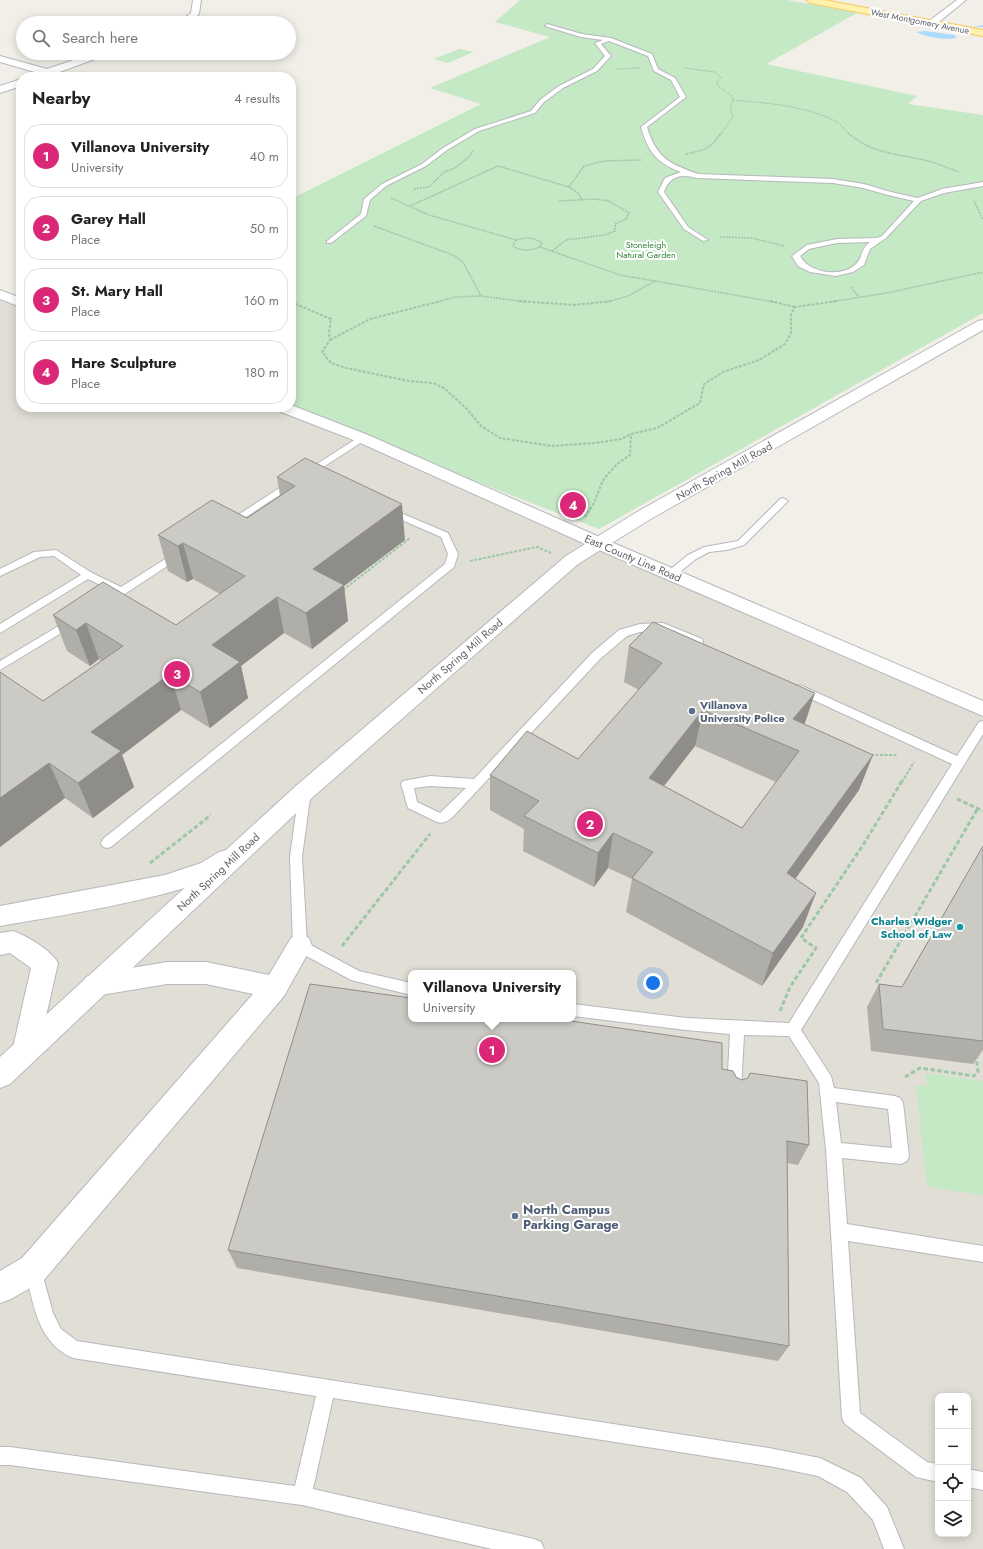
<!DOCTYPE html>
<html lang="en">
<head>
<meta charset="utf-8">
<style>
	body { margin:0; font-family:Jost,sans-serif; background:#f2f2f2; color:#222 }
	.controls { position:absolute; right:12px; bottom:12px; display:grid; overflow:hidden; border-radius:8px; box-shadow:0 2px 10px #0003 }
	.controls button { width:36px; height:36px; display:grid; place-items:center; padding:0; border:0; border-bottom:1px solid #e0e0e0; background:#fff; color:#222; font:20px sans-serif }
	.you { position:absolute; left:653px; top:983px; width:14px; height:14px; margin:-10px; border:3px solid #fff; border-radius:50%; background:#1a73e8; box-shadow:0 0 0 6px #1a73e833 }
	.badge { display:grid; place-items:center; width:26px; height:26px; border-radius:50%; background:#db2777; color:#fff; font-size:13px; font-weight:700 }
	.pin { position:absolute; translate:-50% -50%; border:2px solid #fff; box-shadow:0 1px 4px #0006 }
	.popup { position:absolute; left:408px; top:970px; width:168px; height:52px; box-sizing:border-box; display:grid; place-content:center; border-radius:8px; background:#fff; filter:drop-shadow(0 1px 3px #0005); font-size:13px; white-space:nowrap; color:#767676 }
	.popup b { font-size:15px; color:#222 }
	.popup::after { content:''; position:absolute; left:50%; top:100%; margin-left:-8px; border:8px solid transparent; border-top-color:#fff }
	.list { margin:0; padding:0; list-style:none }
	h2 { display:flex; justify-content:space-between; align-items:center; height:52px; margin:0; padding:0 16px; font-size:17px }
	h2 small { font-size:13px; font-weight:400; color:#767676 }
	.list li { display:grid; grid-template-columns:26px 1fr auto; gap:12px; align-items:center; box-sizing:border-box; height:64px; margin:0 8px 8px; padding:0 8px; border:1px solid #e0e0e0; border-radius:16px }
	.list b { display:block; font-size:15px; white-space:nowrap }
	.list p { margin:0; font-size:13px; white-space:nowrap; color:#767676 }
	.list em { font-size:13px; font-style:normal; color:#767676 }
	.icon { flex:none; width:22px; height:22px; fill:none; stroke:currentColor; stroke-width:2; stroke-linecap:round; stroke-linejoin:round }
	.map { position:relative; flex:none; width:983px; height:1549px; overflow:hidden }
	.search { position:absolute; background:#fff; box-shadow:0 2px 10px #0003; left:16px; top:16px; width:280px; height:44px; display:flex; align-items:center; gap:10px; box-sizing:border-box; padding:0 14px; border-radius:22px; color:#767676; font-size:15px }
	.panel { position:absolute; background:#fff; box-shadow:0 2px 10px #0003; left:16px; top:72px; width:280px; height:340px; border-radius:16px }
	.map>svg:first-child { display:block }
</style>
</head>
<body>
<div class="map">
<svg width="983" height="1549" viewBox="0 0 983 1549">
	<rect width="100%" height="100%" fill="#f1efe8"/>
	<path fill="#e1ded6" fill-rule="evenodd" d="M0,297l21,8v102h261l701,298v844h-983zM411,973h162v46h-162zM938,1396h30v138h-30z"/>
	<path fill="#c5e8c5" d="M520,0h267l70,13 -91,51 151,32 -9,8 75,11v198l-384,216 -153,-59 -155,-64v-207l190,-95 -51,-16 120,-51 -55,-15z
		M459,49l14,3 -25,11 -14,-4z
		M925,1073l58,8v114l-56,-8 -11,-102 11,1z"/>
	<path fill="#aadaff" d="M925,31l29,4 3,3c-15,2 -27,0 -41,-6z"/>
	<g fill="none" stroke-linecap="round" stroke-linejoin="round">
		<path fill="#aadaff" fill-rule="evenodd" d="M983,25v2h-10z"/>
		<defs>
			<path id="service" d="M547,24l35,10 29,4 41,16 6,15 17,9 11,19 -39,30c9,31 23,37 51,47l135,5 31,5 27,8 27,6 24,-9 41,-7v4l-39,7 -23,8 -35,37 -16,11 -6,16 -11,7 -17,4 -26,-4 -12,-6 -6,-10 15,-11 30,-6 40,-1 5,-2 32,-35 -26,-6 -25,-7 -30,-5 -136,-5c-15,-4 -27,-3 -33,14l24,35 20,13 -5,1 -19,-12 -26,-37 7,-14 16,-6c-24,-9 -33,-20 -40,-45l39,-30 -9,-17 -17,-9 -6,-15 -39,-15 -8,3 10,12 -14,15 -34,17 -19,14 -9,11 -56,18 -32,19 -21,16 -40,20 -16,14 -4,16 -35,27h-4v-2l34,-27 3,-15 18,-15 40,-20 21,-16 32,-19 56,-18 9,-11 19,-14 34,-17 12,-13 -10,-13 8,-3 -22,-3 -36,-11zM870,242c-10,8 -7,14 -13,21 -13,15 -48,11 -57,-7l9,-7 28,-6z
				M362,435l4,3 -1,2 -54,35h-6l-2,-2z
				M292,480l3,1 2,2 -2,2 -63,41 -3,1 -5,-3z
				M783,498l5,3 -44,44 -17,5 -18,2 -13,7 -21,17h-8l-1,-2 1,-2 21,-17 16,-8 34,-6 42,-42z
				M389,508l59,25 10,21 -4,13 -343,280 -4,1 -4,-1 -2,-4 2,-4 342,-275 3,-10 -7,-17 -55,-24 -2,-2 2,-2z
				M56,550l36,23 29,14 54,-34h8l1,2 -73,48 -4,1 -5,-3 12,-9 -26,-13 -88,54v-9l81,-49 -27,-19 -14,1 -40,19v-7l34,-17z
				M72,618l4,2 1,2 -1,2 -76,46v-9z
				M663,623l39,16 1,3 -1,3 -4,1 -36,-15 -22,1 -13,4 -27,23 -138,148c-7,7 -15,19 -25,15l-29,-14 -7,-24 2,-3 27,-5 44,3 118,-126 27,-23 21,-6zM430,786l36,2 -26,25 -23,-11 -3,-14z
				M800,685l157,71 22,-34 4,-1v13l-182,296 30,46 3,12 61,8 5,2 3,5 6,53 -2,5 -6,3 -59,-6 5,66 136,22v16l-135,-21 12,172 67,49 11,2v18l-22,-5 -71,-53 -3,-6 -16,-268 -7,-67 -30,-47 -45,-1 -3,56 -2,5 -5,2 -5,-2 -2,-5 3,-57 -44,-4 -113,-14v-12l113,14 103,5 163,-259 -156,-72 -2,-3 2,-3zM836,1102l52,7 4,39 -51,-5z
				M305,786l4,2 2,3 -9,66 5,86 52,28 52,12v12l-60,-15 -56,-30 -2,-4 -3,-89 9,-66 2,-3z
				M33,1261l6,2 2,6 12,44 8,16 16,12 692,107 51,10 41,20 26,29 17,42h-20l-11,-29 -26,-28 -29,-16 -49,-10 -436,-68 -20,91 221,50 7,3 3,7h-52l-190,-44 -292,-40h-10v-18h10l285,39 21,-90 -243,-38c-36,-15 -40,-56 -48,-89l2,-6z
				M968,1469l15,3v18l-15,-3z"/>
			<path id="minor" d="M193,0h8l-2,14 -10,9h-11l13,-10z
				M957,0h9l-31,25h-6l-2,-2 2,-2z
				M94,53h14l-2,2 -49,18v3c-8,2 -18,1 -27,1l8,-4 -38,-11v-6l47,13z
				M21,79v7l-21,7v-7z
				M227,850l8,2 4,7c-18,34 -196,59 -239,67v-20l165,-31 36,-12 18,-11z
				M13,931c14,5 38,19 45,32l-20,89 -4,9 -9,3 -9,-3 -4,-9 19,-84 -21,-15 -10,2v-22z
				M300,935l9,3 3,8 -28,50 -240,284 -33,19 -11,4v-32l22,-13 231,-264 -47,-10h-39l-72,12 -9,-3 -4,-8 4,-8 9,-3 72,-12h39l63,13 22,-37z"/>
			<path id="tertiary" d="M0,290l21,8v9l-21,-8z
				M291,405l77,30 236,104 379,162v15l-391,-169 -236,-106 -80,-31 -2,-3h17z"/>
			<path id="secondary" d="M983,320v10l-334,190 -71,44 -265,233 -303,287 -10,4v-31l297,-272 269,-229 71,-44 341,-191z"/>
			<path id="primary" d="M806,0h18l159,30v6l-173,-33z"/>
		</defs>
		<use href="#service" stroke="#b5b8bc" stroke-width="2"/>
		<use href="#minor" stroke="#b5b8bc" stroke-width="2"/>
		<use href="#tertiary" stroke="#b5b8bc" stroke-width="2"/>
		<use href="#secondary" stroke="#b6babf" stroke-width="2"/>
		<use href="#primary" stroke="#f2c960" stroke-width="2"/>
		<path stroke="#9cc7a9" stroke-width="1" stroke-dasharray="2 1" stroke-linecap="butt" d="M684,68l31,4 6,5 -5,7 17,13v3c33,3 69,5 100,20 6,2 11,9 16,14
			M617,69l23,-1
			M721,134l12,-18 -3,-8 3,-8"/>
		<path stroke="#9cc7a9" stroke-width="1.5" stroke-dasharray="2 1" stroke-linecap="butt" d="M848,133c28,24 55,20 87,30 8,3 16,6 24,9
			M686,154c19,-4 24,-5 35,-21
			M569,187l15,-21 20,-5 38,-1
			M414,189l15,-2 15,-15 11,-4 14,-11 4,-6
			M391,198l38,17 87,25 -3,6c9,6 18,4 27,1l80,28 35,6 -27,15 -21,6
			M974,201l9,19
			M410,206l88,-40 71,21 9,6 4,7
			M374,226l79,29 10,7 18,34 46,6
			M720,237l32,1 32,8
			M516,240c9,-3 18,-3 26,3l-2,4
			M552,251l14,-11 39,-5 10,-4v-7l11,-5 3,-6 -20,-12 -14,-2 -36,2
			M655,281l119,21
			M851,287l8,10
			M437,302l18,-5 26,-1
			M830,302l57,-9 96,-21"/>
		<path stroke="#9cc7a9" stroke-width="2" stroke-dasharray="3 1.5" stroke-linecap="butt" d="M519,301l55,4 38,-4
			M770,301l25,6
			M291,302l40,17 -2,13 1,8 -8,12 9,11 15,5 63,13 24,2 11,5 22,20 15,18 19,12 52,8 43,-3 26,-4 10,-5 26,-6 43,-25 4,-19 19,-12 36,-12 26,-16 6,-11v-19l4,-7 42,-6
			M330,340l40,-21 71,-18
			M585,517l9,-14 9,-23 14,-16 13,-9 1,-21
			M470,561l67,-14 14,6
			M343,590l67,-52
			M871,755h27
			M902,782l12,-20"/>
		<path stroke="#9cc7a9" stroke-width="3" stroke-dasharray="4.5 2.5" stroke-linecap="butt" d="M957,799l26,12
			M150,863l61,-48
			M342,946l88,-112
			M876,983l102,-175
			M780,1011l10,-24 26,-39 -15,-10 62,-93 39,-64
			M905,1077l15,-9 54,8 4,-4 -2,-16"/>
		<use href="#service" fill="#fff" fill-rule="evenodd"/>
		<use href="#minor" fill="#fff" fill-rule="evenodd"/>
		<use href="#tertiary" fill="#fff" fill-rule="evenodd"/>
		<use href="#secondary" fill="#fff" fill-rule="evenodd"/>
		<use href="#primary" fill="#fff2af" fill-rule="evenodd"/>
	</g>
	<path fill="#afaea9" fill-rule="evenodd" d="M277,477l128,63 -61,46 4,35 -36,28 -28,-16 -43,33 7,32 -38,30 -29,-18 -59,45 12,32 -41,31 -28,-20 -65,49 43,-146 58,-40 -2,-2 -9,7 -23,-15 -14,-36 123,10 44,-31 -27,-15 -6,3 -19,-11 -10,-36 89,-17 33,-22z
		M629,646l176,78 54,66 -64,89 8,48 -41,59 -136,-74 6,-33 -24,-11 -14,19 -71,-36 1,-22 -34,-19v-35l88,-16 61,-69 -15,-8zM695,746l81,36 -34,46 -78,-42z
		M983,846v204l-10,14 -102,-13 -4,-44 12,-23 23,3z
		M722,1069l14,8 73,68 -11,20 -11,-2 2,183 -11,15 -541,-93 -9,-18z"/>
	<path fill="#8f8d8a" d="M402,504l3,36 -61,46 4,35 -36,28 -6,-36 7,-44z
		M183,543l10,36 -6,3 -9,-36z
		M277,597l7,36 -43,33 7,32 -38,30 -10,-36 12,-47z
		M86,623l13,36 -9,7 -14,-36z
		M170,674l11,36 -59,45 12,32 -41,31 -15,-35 13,-51z
		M815,693l-12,36 -10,-10z
		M703,710l-8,36 -52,67 6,-35z
		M873,755l-14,35 -84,117 12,-34z
		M49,763l16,35 -65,49v-49z
		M613,833l-5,35 -14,19 4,-34z
		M816,893l-13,34 -41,59 11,-33z"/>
	<path fill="#cccac5" stroke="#8f8d8a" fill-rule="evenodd" d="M305,458l97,46 -89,65 31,16 -38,28 -29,-16 -65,48 28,17 -40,30 -30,-18 -79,58 30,19 -43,32 -29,-20 -49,35v-126l43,29 80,-55 -37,-23 -10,7 -23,-15 50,-33 73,43 69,-49 -62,-33 -5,3 -20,-11 54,-35 35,18 48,-32 -18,-9z
		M653,622l162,71 -22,26 80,36 -86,118 29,20 -43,60 -141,-75 21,-26 -40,-19 -15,20 -74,-37 15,-15 -49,-26 37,-44 51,28 84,-96 -33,-17zM703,710l96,41 -57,77 -93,-50z
		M983,846v195l-100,-12 -4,-45 23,3z
		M310,984l101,14v21h146l165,24v26l11,2 3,6 6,3 6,-2 2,-5 57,8 2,64 -22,-4 2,205 -561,-96z"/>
	<g fill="#5c6f8a" stroke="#fff" stroke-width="1.5">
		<circle cx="692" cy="711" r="4"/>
		<circle cx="515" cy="1216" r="4"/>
	</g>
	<circle fill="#0f9aa8" stroke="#fff" stroke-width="1.5" cx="960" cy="927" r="4"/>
	<g text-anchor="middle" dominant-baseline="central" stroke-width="4" stroke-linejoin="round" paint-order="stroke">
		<g font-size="9" fill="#5f6368" stroke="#fff">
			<text transform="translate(920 21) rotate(11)">West Montgomery Avenue</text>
		</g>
		<g font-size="9" fill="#348238" stroke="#fff">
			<text x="646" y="244">Stoneleigh<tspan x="646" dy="10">Natural Garden</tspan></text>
		</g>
		<g font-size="11" fill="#5f6368" stroke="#fff">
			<text transform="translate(724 471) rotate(-29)">North Spring Mill Road</text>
			<text transform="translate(633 558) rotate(23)">East County Line Road</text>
			<text transform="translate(460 656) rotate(-41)">North Spring Mill Road</text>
			<text transform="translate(218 872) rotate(-43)">North Spring Mill Road</text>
		</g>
		<g font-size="11" font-weight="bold" fill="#4e5e75" stroke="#fff" text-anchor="start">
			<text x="700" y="705">Villanova<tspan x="700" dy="13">University Police</tspan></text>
		</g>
		<g font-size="11" font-weight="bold" fill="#0d838f" stroke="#fff" text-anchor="end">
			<text x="952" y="921">Charles Widger<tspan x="952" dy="13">School of Law</tspan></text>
		</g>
		<g font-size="13" font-weight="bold" fill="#4e5e75" stroke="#fff" text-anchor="start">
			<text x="523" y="1209">North Campus<tspan x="523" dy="15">Parking Garage</tspan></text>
		</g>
	</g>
</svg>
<div class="controls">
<button>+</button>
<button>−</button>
<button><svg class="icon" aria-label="locate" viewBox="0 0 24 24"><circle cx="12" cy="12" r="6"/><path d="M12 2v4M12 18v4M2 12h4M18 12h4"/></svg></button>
<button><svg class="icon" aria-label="layers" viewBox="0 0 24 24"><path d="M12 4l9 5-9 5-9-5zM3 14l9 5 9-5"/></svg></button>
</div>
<div class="you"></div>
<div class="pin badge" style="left:492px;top:1050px">1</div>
<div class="popup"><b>Villanova University</b>University</div>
<div class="pin badge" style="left:590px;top:824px">2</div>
<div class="pin badge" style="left:177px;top:674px">3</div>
<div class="pin badge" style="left:573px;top:505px">4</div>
<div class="search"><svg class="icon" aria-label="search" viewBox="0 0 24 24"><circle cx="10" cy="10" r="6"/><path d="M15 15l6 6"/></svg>Search here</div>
<section class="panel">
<h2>Nearby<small>4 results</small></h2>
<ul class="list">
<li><span class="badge">1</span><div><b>Villanova University</b><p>University</p></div><em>40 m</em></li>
<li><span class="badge">2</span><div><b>Garey Hall</b><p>Place</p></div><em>50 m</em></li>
<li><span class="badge">3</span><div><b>St. Mary Hall</b><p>Place</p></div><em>160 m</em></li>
<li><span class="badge">4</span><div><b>Hare Sculpture</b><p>Place</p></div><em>180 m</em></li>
</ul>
</section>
</div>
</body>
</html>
